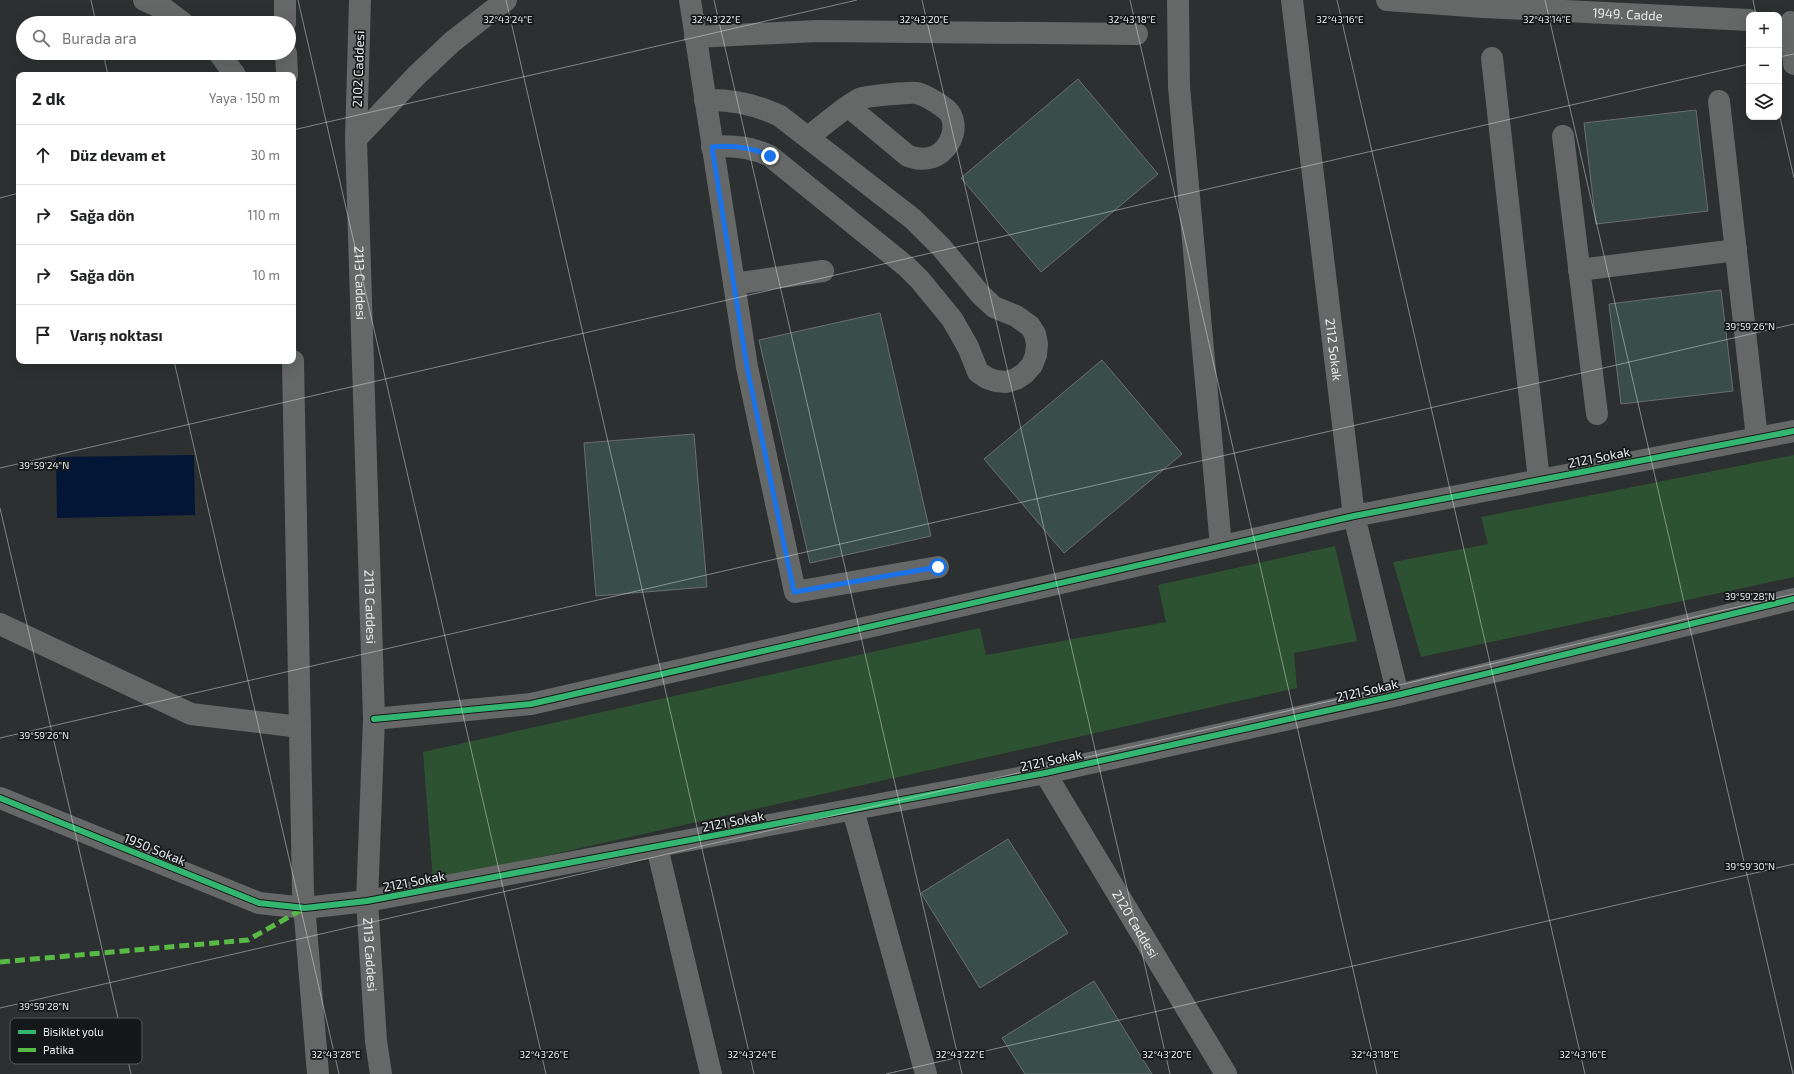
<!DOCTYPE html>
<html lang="tr">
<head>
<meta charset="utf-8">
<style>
	body { margin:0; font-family:"Exo 2",sans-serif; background:#f6f6f6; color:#202124 }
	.controls { position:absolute; right:12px; top:12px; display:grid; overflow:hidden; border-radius:8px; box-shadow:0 4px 16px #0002 }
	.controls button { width:36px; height:36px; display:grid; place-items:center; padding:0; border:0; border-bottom:1px solid #e0e0e0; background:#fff; color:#202124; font:20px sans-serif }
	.stop { position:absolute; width:12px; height:12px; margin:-9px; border:3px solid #1a73e8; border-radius:50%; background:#fff }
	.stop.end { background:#1a73e8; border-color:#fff; box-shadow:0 1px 4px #0008 }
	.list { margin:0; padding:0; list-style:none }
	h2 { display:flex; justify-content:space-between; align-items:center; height:52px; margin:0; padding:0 16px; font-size:17px }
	h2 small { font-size:13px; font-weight:400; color:#757577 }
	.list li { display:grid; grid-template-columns:26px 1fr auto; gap:12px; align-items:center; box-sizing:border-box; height:60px; padding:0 16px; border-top:1px solid #e0e0e0 }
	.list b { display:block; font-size:15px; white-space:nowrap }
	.list em { font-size:13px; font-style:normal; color:#757577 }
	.icon { flex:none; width:22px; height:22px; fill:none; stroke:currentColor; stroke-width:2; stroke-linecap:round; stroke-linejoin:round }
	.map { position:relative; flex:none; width:1794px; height:1074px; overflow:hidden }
	.search { position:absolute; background:#fff; box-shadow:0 4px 16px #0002; left:16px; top:16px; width:280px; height:44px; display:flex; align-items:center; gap:10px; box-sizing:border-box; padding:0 14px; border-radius:22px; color:#757577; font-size:15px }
	.panel { position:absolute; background:#fff; box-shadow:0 4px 16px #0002; left:16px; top:72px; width:280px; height:292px; border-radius:8px }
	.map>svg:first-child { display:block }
</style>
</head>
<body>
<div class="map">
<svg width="1794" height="1074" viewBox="0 0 1794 1074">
	<rect width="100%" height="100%" fill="#2c3030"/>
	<path fill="#2d5231" d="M1794,455v122l-373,80 -28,-95 95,-18 -7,-27z
		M1335,546l22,95 -63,12 3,35 -864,193 -10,-129 557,-124 6,27 180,-33 -8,-37z"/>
	<path fill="#041635" d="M194,455l1,60 -138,3 -1,-61z"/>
	<path fill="#394d4a" stroke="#6b6e6e" d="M1078,79l80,95 -117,98 -80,-94z
		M1696,110l12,101 -112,13 -12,-101z
		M1721,290l12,101 -112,13 -12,-100z
		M880,313l51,223 -121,27 -51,-223z
		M1102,360l80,94 -118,99 -80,-94z
		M694,434l13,153 -111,9 -12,-153z
		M1008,839l60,94 -88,55 -59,-95z
		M1094,981l58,93h-127l-23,-36z"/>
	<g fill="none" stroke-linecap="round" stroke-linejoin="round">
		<g stroke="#666767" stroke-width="22">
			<path d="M144,0l22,10 17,13"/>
			<path d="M285,0v23"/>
			<path id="s1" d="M360,0l-4,139 18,580 -7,182 9,140 5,33"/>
			<path d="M690,0l57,367 48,225 143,-25"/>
			<path d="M1178,0l1,87 42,459"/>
			<path id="s2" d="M1292,0l62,516 44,179"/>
			<path id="s3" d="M1387,0l96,7 266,13"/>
			<path d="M1791,22l3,42"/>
			<path d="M695,37l122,-6 320,3"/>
			<path d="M219,53l16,22"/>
			<path d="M286,53l1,22"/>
			<path d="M1492,58l47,422"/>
			<path d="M705,100c27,-1 50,4 75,16l133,103 28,28 40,48 13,12 22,9 14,10 5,8 2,10 -1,11 -4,10 -7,8 -9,6 -10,3 -10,-1 -9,-3 -9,-6 -10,-25 -16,-28 -32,-39 -13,-13 -137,-111c-19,-9 -37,-11 -58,-9"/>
			<path d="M1719,101l38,337"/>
			<path d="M1563,136l34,278"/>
			<path d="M808,137c10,-7 45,-37 54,-39 6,-2 49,-6 54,-5 8,1 32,15 35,22 8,18 -5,40 -22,43 -8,2 -14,0 -21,-2l-59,-49"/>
			<path d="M356,139l60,-63 36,-34 54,-42"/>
			<path d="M1579,270l157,-20"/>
			<path d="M734,284l89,-13"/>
			<path d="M293,361l10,531 15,182"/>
			<path d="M0,624l191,90 109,13"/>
			<path d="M374,719l157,-15 823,-188 440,-85"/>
			<path id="s4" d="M1045,773l181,301"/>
			<path d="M0,798l259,105 46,5 62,-7 678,-128 353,-78 396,-96"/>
			<path d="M853,810l73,264"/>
			<path d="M657,847l54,227"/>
		</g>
		<path stroke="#58b947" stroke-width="5" stroke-dasharray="10 5" stroke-linecap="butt" d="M0,962l248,-22 55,-31"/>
		<defs>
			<path id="cycleway" d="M374,719l157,-15 823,-188 440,-85
				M0,798l259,105 46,5 62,-7 678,-128 353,-78 396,-96"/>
		</defs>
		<use href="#cycleway" stroke="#151818" stroke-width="8"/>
		<use href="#cycleway" stroke="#33b770" stroke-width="6"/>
	</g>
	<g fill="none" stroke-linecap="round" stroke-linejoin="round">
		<path stroke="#1a73e8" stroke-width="5" d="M770,156c-19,-9 -37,-11 -58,-9l35,220 47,225 144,-25"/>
	</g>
	<path fill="none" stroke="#e9eded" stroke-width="1" stroke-opacity="0.45" d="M91,0l5,23M298,0l248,1074M506,0l248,1074M714,0l248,1074M922,0l248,1074M1130,0l247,1074M1337,0l248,1074M1545,0l248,1074M1753,0l3,15M103,53l5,22M1779,57l15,-3M1779,113l15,65M293,130l564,-130M0,198l19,-5M174,361l165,713M0,468l1749,-404M0,508l131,566M0,738l1794,-414M0,1008l1794,-414M886,1074l908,-210"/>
	<g text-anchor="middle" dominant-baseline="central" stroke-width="3.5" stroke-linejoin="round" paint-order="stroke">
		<g font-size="13" fill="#e9eded" stroke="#151818">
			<text stroke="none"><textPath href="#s3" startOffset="241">1949. Cadde</textPath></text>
			<text transform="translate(358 69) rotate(-88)">2102 Caddesi</text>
			<text stroke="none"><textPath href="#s1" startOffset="283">2113 Caddesi</textPath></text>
			<text stroke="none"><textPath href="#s2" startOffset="352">2112 Sokak</textPath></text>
			<text transform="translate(1599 457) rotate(-11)">2121 Sokak</text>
			<text stroke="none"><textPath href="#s1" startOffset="607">2113 Caddesi</textPath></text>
			<text transform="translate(1367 690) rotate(-13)">2121 Sokak</text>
			<text transform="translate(1051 760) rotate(-12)">2121 Sokak</text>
			<text transform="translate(733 821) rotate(-11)">2121 Sokak</text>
			<text transform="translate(155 849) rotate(22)">1950 Sokak</text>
			<text transform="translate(414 881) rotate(-11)">2121 Sokak</text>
			<text stroke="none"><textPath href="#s4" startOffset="176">2120 Caddesi</textPath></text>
			<text stroke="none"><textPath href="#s1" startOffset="955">2113 Caddesi</textPath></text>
		</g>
	</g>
	<rect x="10" y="1018" width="132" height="46" rx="6" fill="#151818" stroke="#555858" stroke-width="1"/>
	<rect x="18" y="1030" width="18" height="4" fill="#33b770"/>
	<rect x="18" y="1048" width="18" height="4" fill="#58b947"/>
	<g font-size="11" fill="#e9eded">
		<text x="43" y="1036">Bisiklet yolu</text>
		<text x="43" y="1054">Patika</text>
	</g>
	<g font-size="10" text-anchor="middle" fill="#e9eded" stroke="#151818" stroke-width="3.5" stroke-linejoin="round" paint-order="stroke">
		<text x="508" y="23">32°43'24"E</text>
		<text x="716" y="23">32°43'22"E</text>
		<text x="924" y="23">32°43'20"E</text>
		<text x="1132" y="23">32°43'18"E</text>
		<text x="1340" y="23">32°43'16"E</text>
		<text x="1547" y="23">32°43'14"E</text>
		<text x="1750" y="330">39°59'26"N</text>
		<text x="44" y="469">39°59'24"N</text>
		<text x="1750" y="600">39°59'28"N</text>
		<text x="44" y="739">39°59'26"N</text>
		<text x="1750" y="870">39°59'30"N</text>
		<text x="44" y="1010">39°59'28"N</text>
		<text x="336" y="1058">32°43'28"E</text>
		<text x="544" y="1058">32°43'26"E</text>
		<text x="752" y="1058">32°43'24"E</text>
		<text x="960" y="1058">32°43'22"E</text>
		<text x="1167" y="1058">32°43'20"E</text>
		<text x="1375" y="1058">32°43'18"E</text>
		<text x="1583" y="1058">32°43'16"E</text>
	</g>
</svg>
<div class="controls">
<button>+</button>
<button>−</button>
<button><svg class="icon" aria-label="layers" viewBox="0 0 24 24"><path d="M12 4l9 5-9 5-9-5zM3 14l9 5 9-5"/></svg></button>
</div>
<div class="stop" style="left:938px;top:567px"></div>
<div class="stop end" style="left:770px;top:156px"></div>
<div class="search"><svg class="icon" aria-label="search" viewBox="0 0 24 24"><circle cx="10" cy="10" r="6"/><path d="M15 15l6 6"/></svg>Burada ara</div>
<section class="panel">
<h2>2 dk<small>Yaya · 150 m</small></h2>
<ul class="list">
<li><svg class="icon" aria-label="ahead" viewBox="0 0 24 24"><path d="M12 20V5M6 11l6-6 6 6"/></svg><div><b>Düz devam et</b></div><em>30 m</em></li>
<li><svg class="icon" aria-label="right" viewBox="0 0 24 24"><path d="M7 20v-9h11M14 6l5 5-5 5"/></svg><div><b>Sağa dön</b></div><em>110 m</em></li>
<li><svg class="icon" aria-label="right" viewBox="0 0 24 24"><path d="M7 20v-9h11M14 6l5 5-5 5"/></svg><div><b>Sağa dön</b></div><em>10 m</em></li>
<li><svg class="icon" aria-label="arrive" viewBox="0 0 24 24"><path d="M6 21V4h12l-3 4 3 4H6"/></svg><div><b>Varış noktası</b></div></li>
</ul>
</section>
</div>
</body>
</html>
